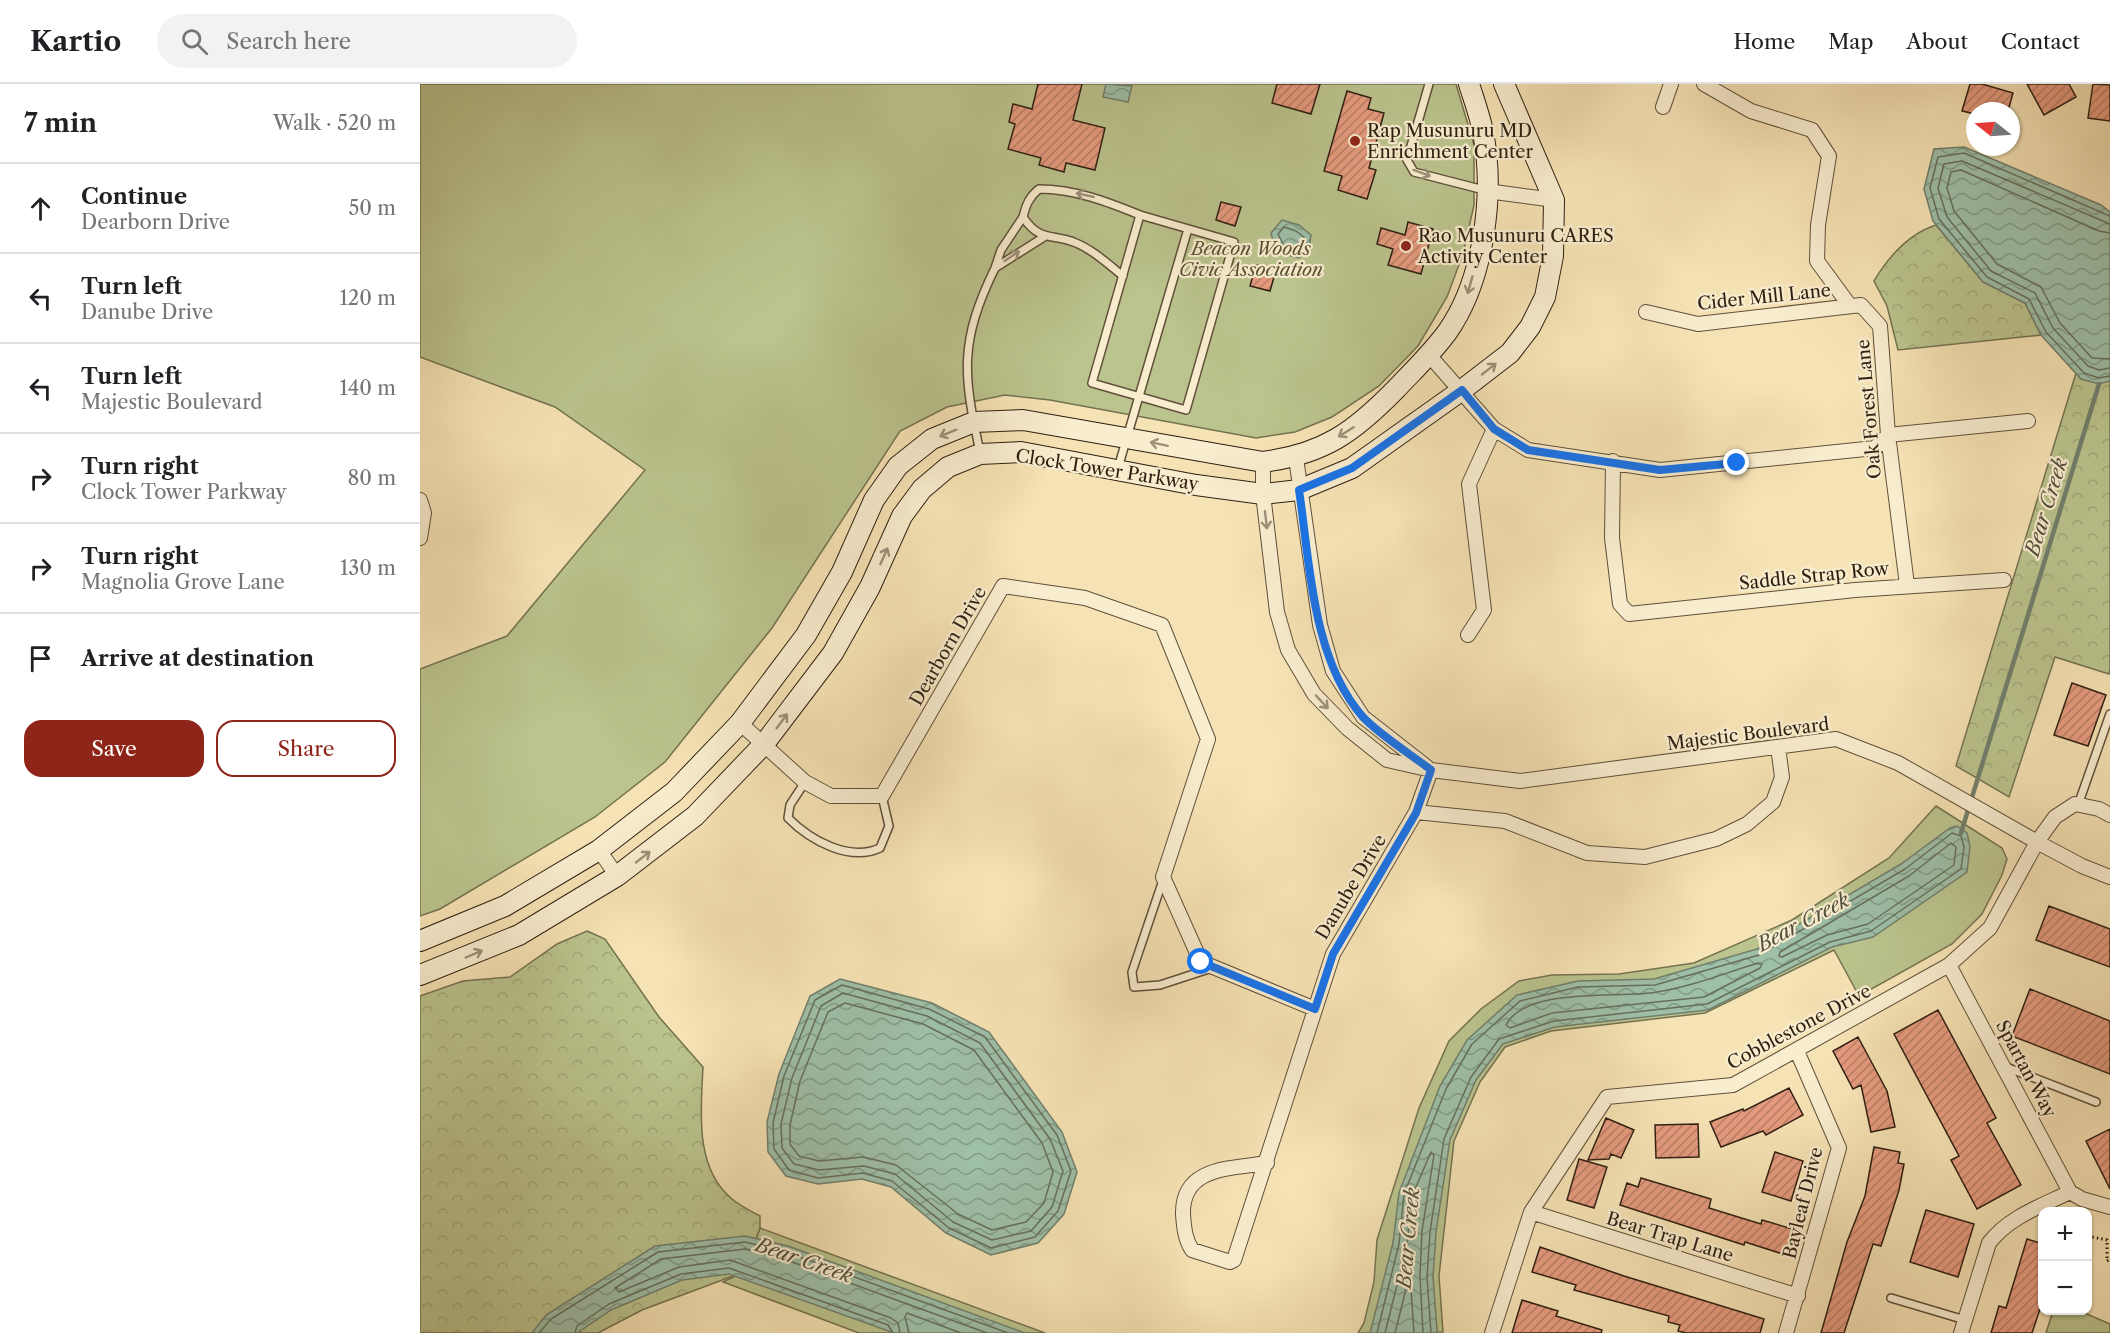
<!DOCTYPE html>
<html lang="en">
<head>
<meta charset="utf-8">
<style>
	body { margin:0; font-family:"Libre Caslon Text",serif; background:#f2f2f2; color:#202124 }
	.controls { position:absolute; right:18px; bottom:18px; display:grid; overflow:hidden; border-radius:12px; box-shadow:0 2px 4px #0004 }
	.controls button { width:54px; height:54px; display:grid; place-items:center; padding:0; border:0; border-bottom:2px solid #e0e0e0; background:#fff; color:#202124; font:30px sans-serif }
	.compass { position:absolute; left:1546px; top:18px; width:54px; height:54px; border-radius:50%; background:#fff; box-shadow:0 2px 4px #0004; rotate:287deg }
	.stop { position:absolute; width:18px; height:18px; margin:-14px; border:4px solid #1a73e8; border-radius:50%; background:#fff }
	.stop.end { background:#1a73e8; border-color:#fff; box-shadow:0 2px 6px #0008 }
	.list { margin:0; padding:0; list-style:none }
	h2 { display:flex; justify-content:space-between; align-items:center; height:78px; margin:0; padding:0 24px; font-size:26px }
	h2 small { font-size:20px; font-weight:400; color:#757577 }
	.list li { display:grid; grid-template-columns:39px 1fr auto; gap:18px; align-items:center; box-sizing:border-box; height:90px; padding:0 24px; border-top:2px solid #e0e0e0 }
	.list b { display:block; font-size:22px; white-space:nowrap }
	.list p { margin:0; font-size:20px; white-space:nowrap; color:#757577 }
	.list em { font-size:20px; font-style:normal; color:#757577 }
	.actions { display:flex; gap:12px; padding:18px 24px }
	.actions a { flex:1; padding:14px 0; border:2px solid #8f2418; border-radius:18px; text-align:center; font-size:21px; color:#8f2418 }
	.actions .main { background:#8f2418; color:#fff }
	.icon { flex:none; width:33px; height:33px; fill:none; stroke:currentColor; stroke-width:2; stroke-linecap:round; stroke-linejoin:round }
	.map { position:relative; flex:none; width:1690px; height:1249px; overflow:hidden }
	header { display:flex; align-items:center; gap:36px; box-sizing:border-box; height:84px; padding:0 30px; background:#fff; border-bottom:2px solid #e0e0e0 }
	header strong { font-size:28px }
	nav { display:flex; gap:33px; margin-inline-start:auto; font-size:21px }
	.search { width:420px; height:54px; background:#f2f2f2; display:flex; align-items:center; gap:15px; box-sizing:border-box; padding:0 21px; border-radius:33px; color:#757577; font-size:22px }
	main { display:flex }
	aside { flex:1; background:#fff }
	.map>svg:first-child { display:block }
</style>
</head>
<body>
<header>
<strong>Kartio</strong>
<div class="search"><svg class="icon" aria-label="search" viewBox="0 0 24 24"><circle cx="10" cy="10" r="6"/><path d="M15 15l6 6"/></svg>Search here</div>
<nav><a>Home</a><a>Map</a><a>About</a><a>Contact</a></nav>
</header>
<main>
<aside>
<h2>7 min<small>Walk · 520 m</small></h2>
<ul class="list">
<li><svg class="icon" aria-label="ahead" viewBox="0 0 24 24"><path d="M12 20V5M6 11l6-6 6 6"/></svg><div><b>Continue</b><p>Dearborn Drive</p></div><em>50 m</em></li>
<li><svg class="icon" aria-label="left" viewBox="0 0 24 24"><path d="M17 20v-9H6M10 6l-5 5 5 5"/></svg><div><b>Turn left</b><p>Danube Drive</p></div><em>120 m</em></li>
<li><svg class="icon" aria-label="left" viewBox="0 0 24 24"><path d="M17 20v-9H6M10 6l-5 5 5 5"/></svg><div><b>Turn left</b><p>Majestic Boulevard</p></div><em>140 m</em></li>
<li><svg class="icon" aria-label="right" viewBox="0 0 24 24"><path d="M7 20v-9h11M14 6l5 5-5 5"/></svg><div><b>Turn right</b><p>Clock Tower Parkway</p></div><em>80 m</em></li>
<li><svg class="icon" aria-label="right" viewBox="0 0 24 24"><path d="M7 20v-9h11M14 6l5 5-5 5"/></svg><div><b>Turn right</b><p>Magnolia Grove Lane</p></div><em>130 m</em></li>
<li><svg class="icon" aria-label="arrive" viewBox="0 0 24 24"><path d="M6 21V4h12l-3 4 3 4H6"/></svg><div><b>Arrive at destination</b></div></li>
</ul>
<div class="actions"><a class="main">Save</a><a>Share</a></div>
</aside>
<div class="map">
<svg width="1690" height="1249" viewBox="0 0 1690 1249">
	<defs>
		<pattern id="forest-crowns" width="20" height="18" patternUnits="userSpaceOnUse" patternTransform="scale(1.5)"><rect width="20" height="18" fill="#bbc48e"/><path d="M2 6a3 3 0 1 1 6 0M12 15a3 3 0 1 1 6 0" fill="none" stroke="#a1a879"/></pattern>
		<pattern id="water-waves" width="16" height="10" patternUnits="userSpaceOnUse" patternTransform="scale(1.5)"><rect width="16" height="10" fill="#9ebfa8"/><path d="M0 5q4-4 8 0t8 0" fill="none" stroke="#819b87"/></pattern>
		<pattern id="building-hatch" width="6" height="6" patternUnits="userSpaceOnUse" patternTransform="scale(1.5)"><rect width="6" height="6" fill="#e69b7f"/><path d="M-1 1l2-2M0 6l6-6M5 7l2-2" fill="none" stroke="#bb7e67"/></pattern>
	</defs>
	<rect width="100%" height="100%" fill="#f6e3b5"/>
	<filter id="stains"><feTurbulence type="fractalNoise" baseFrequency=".00333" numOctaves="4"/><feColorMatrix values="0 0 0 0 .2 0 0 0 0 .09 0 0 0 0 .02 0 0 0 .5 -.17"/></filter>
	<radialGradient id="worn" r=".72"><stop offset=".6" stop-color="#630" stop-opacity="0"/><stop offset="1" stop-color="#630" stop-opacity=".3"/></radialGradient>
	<path fill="#bbc48e" stroke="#747250" stroke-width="1.5" d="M0,0h1036l18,61v60l-11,49 -16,43 -29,49 -39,40 -47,31 -37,15 -39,6 -206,-38 -45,-5 -58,12 -47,24 -128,197 -107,134 -70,55 -155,92 -20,7v-247l87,-33 138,-166 -90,-63 -135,-50z
		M1516,722l66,42 5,11 -5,16 -20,39 -30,30 -93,52 -25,-46 -129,63 -154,18 -46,16 -25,35 -26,59 -15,135 4,56 -85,1 6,-10 10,-41 3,-42 42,-132 30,-67 32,-32 38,-28 33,-6 67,-1 75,-11 98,-43 97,-62z
		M340,1144l285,105h-186l-136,-51 21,-10z
		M1633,1227h27l30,13v9h-64z"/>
	<path fill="url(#forest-crowns)" stroke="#747250" stroke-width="1.5" d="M1516,141l47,57 42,21 16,32 -143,15 -11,-44 -13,-25c15,-25 34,-47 62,-56z
		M1656,289l5,6 29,2v289l-1,4 -54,-17 -46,140 -53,-31z
		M167,847l18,8 54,78 44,50c-2,43 -9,101 29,132 8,7 19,12 28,17v12l-16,44 -102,38 -44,23h-178v-337l43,-15 47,-4 47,-33z"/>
	<path fill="url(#water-waves)" stroke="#717f6c" stroke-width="1.5" d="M686,0l26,2 -4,16 -25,-5z
		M1544,63l137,58 9,7v169l-11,3 -18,-5 -40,-44 -16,-32 -42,-21 -50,-61 -9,-32 10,-40z
		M862,136l17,5 12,10 -2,14 -10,9c-17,-4 -24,-7 -28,-25z
		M1537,742l10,7 3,14 -3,25 -94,65 -41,10 -124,63 -153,17 -52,17 -27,36 -26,60 -14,92 -3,45 4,53 -1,3h-66l23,-90 6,-50 41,-107 27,-46 50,-45 61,-14 76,-2 103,-30 144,-85 49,-36z
		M420,895l92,24 57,29 73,100 15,40 -13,42 -26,29 -47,12 -45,-22 -55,-46 -29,-8 -44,5 -32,-8 -18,-24 -1,-30 12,-48 31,-78z
		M325,1152l43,10 237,87h-131l-165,-59 -47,6 -71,30 -34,23h-45l14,-18 109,-69z"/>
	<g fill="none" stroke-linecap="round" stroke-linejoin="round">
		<path stroke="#666f5c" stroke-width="1.5" d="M1690,132l-146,-63 -26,4 -8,31 9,31 48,58 42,22 17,33 38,41 15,5 11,-2
			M1690,140l-148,-63 -18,3 -6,24 9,29 44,54 44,22 18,35 35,38 11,4 11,-2
			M864,143l12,4 8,6 -1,9 -5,4 -13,-2 -7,-14z
			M1690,149l-11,-2 -138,-61 -10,2 -4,16 7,23 43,53 44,23 19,36 32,35 18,1
			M1531,759l5,4 -2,18 -86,59 -41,11 -45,22 -3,-1 1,-4 129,-76z
			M1338,879l4,1 -2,4 -56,29 -152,16 -42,15 -4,-3c20,-39 114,-26 151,-33 34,-5 68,-19 101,-29z
			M422,901l87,24 56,28 72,98 14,36 -13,40 -23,26 -44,11 -42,-20 -57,-47 -29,-8 -45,5 -29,-8 -15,-21 -1,-26 11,-47 31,-76z
			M423,909l84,23 53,27 70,96 13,32 -11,36 -21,24 -39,9 -39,-18 -58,-48 -31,-8 -45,4 -25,-6 -12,-16 -1,-24 11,-46 29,-72z
			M425,919l78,21 51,26 68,93 11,29 -9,31 -18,19 -34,8 -34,-16 -62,-49 -33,-8 -44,4 -20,-5 -9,-12v-19l10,-44 28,-69z
			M119,1249l12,-14 107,-67 87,-10 41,10 222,81
			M155,1249l2,-7 32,-22 72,-30 48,-6 159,57 5,8
			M480,1249l-2,-10 -7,-5 -161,-58 -51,7 -60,25 -4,-4 46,-29 84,-10 39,10 203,74
			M489,1249l-4,-16 2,-4 54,20
			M957,1249l22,-89 5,-50 42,-105 26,-45 48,-43 58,-14 77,-2 104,-30 146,-86 47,-36 9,3 3,11 -3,22 -90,62 -41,11 -123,62 -153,17 -55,18 -28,38 -27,62 -14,93 -3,45 4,56
			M965,1249l22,-88 5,-49 19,-44 3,3 -12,76 -2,45 3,57
			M975,1249l11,-44 3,-2 2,2 3,44"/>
		<path stroke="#717f6c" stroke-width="4.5" d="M1541,749l138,-449"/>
	</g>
	<path fill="url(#building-hatch)" stroke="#2e1f11" stroke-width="1.5" d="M618,0h44l-9,36 32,8 -10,42 -29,-7 -2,9 -25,-7 2,-7 -33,-9 7,-25 -6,-2 4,-18 19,5z
		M857,0h43l-9,30 -39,-11z
		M1550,0h12l31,9 -5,18h-33v3l-13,-3z
		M1607,0h42l7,13 -32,18z
		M1673,0l17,1v36l-22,-3z
		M927,7l24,7 -3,11 16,4 -15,55 7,2 -9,29 -29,-9 4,-14 -18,-5z
		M801,118l20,5 -6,19 -19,-6z
		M988,138l25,7 -12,45 -33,-9 5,-16 -16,-5 4,-16 24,7z
		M836,181l20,5 -6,21 -20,-5z
		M1652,599l34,12 -18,51 -34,-11z
		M1629,822l61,23v38l-74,-27z
		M1610,905l80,32v53l-98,-38z
		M1518,926l58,108 -9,5 34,62 -44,24 -26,-49 8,-4 -65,-122z
		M1438,953l29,54 8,36 -24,5 -10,-47 -8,4 -20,-38z
		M1369,1004l14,27 -37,20 -3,-4 -42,16 -11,-25 33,-13 1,2z
		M1186,1034l28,12 -13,28 -10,-4 -2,5 -21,1z
		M1278,1040l1,33 -43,1 -1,-33z
		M1690,1045v60l-24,-48z
		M1454,1063l26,5 -2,11 6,1 -5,26 -18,56 -8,-2 -29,89h-23l26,-91 18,-46z
		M1355,1068l28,9 -12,40 -29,-9z
		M1159,1075l28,8 -13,41 -27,-8z
		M1221,1094l70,21 -2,9 52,16 1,-4 34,10 -7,26 -44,-14 -1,3 -124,-40 7,-22 11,4z
		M1506,1126l48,14 -16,53 -48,-15z
		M1607,1155l16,5v56l-11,33h-41l8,-27 7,2z
		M1120,1163l84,29 140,43 -4,14h-74l-8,-2 2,-6 -12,-3 1,-6 -95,-26 2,-5 -44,-13z
		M1102,1216l36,11 -2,5 46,14 -1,3h-89z"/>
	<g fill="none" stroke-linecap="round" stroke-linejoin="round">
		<defs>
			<path id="lane" d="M1009,0l-22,76 7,12 70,18
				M720,131l94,27 -48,168 -94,-27z
				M603,133l-22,33 -6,18 49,-31
				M703,192c-15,-12 -30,-26 -47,-33 -23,-10 -36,0 -53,-26 3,-12 6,-20 16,-28 36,0 69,13 101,26
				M560,368c-17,-78 -21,-110 15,-184
				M698,384l70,-239
				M385,698l-15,23 -2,13c23,23 62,44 92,30l9,-22 -7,-30
				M1658,721l32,-91
				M743,796l-31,92 2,15 26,-2 52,-17
				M1586,983l90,35
				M1471,1214l74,22"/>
			<path id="street" d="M1284,0l47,27 61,19 17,26 -11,69 -1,36 33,45
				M1243,23l8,-23
				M1067,107l67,9
				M1226,228l52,12 163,-19 19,21 8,109 19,150
				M1009,271l65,74 34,21 132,20 215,-22 13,-13 140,-14
				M876,374l24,167 13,46 30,46 64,50
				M1193,377l-1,77 8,66 9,10 226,-24 149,-10
				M843,378v32l14,118 11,38 26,44 33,34 40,32 44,10 89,11 316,-42 62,24 139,79 45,24 28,11
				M0,416l4,13 -4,25
				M1048,551l16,-25 -15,-126 25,-55
				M320,639l65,59 26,14h51l121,-210 82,12 77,27 46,114 -45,138 38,85 114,47
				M996,728l89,9 82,32 58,4 71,-18 31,-15 26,-22 9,-25 -4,-30
				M179,766l18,26
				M1529,881l121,227
				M847,1079c-36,6 -85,3 -84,51 1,14 2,25 9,36l38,12 4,-2 99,-306 83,-142 15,-42
				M1111,1128l267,84
				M1072,1249l39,-121 76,-115 126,-12 216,-120 41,-37 47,-86 18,-25 20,-13 24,5 11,6
				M1366,1249l53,-185 -42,-97
				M1541,1249l28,-90c20,-26 52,-37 81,-51l12,7 28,8"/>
			<path id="secondary" d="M0,857l85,-35 94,-56 75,-58 66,-69 66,-88 36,-63 32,-72 24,-34 34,-27 42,-17 49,-2 240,42c61,-8 91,-30 133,-73 18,-19 37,-37 52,-58 36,-52 47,-137 35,-199 -3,-16 -9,-32 -14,-48
				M0,891l99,-40 98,-59 78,-60 69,-72 69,-91 37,-66 32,-71 20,-27 26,-22 32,-13 41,-2 175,33 67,9 36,-4 53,-22 110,-78 48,-37 20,-26 15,-30 8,-41 1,-56 -50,-116"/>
		</defs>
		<use href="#lane" stroke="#60503a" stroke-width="10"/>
		<use href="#street" stroke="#60503a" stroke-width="16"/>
		<use href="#secondary" stroke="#2e1f11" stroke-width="22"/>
		<path stroke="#2e1f11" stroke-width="3" stroke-dasharray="1.5 3" stroke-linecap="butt" d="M1668,1152l19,4v21l3,-2"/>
		<use href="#lane" stroke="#f9edcf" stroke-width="7"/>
		<use href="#street" stroke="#f9edcf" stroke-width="14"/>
		<use href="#secondary" stroke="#f9edcf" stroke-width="20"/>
	</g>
	<defs><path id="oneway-shaft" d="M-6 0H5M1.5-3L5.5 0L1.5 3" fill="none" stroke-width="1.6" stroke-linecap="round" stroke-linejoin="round" transform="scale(1.5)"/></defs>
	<g stroke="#9e907a">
		<use href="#oneway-shaft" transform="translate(1002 89) rotate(20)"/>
		<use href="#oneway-shaft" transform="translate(665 111) rotate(-167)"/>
		<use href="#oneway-shaft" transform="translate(592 172) rotate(-34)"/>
		<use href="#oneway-shaft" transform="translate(1050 201) rotate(106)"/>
		<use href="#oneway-shaft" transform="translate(1069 285) rotate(-38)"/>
		<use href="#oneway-shaft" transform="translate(926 348) rotate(148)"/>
		<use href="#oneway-shaft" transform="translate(528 349) rotate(158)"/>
		<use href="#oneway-shaft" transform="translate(739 360) rotate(-168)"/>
		<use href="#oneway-shaft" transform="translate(846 436) rotate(83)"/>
		<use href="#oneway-shaft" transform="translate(464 472) rotate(-66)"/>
		<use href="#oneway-shaft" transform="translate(902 618) rotate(47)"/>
		<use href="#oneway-shaft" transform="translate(362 637) rotate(-53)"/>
		<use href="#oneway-shaft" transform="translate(223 773) rotate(-38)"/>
		<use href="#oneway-shaft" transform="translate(54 870) rotate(-23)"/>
	</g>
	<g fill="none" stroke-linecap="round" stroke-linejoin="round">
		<path stroke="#1a73e8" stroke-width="8" d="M781,878l114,47 18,-55 83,-141 15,-43c-19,-15 -53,-36 -69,-54 -50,-58 -52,-153 -63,-226l53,-22 110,-78 32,39 34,21 132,20 77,-7"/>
	</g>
	<g fill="#8f2418" stroke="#f9edcf" stroke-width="2">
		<circle cx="935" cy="57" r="6"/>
		<circle cx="986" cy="162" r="6"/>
	</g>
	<g text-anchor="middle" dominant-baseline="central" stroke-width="4.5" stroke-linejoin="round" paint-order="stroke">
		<g font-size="18" fill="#2e1f11" stroke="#f9edcf" text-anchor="start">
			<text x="947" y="47">Rap Musunuru MD<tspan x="947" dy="21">Enrichment Center</tspan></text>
			<text x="998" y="152">Rao Musunuru CARES<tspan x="998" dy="21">Activity Center</tspan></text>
		</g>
		<g font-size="18" font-style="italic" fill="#585136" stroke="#f9edcf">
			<text x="831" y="165">Beacon Woods<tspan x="831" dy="21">Civic Association</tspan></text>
		</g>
		<g font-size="18" fill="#2e1f11" stroke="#f9edcf">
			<text transform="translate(1344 213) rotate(-6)">Cider Mill Lane</text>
			<text transform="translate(1449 325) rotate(-95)">Oak Forest Lane</text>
			<text transform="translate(687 386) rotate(9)">Clock Tower Parkway</text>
			<text transform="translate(1394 492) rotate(-6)">Saddle Strap Row</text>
			<text transform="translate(528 562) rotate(-60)">Dearborn Drive</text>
			<text transform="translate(1328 650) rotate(-7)">Majestic Boulevard</text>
			<text transform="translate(931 803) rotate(-59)">Danube Drive</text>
			<text transform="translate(1379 943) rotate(-28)">Cobblestone Drive</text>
			<text transform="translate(1606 985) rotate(62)">Spartan Way</text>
			<text transform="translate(1383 1119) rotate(-76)">Bayleaf Drive</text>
			<text transform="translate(1250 1153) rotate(17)">Bear Trap Lane</text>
		</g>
		<g font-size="20" font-style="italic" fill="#504f3e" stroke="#f9edcf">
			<text transform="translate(1626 423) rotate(-73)">Bear Creek</text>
			<text transform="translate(1383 838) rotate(-28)">Bear Creek</text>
			<text transform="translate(988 1154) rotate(-85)">Bear Creek</text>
			<text transform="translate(384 1176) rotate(19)">Bear Creek</text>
		</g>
	</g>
	<rect width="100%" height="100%" filter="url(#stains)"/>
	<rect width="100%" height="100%" fill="url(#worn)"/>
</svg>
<div class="controls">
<button>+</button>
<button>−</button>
</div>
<svg class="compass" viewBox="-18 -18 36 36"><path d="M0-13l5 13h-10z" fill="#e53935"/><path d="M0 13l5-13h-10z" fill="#757577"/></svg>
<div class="stop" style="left:781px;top:878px"></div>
<div class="stop end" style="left:1317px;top:379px"></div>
</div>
</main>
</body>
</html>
